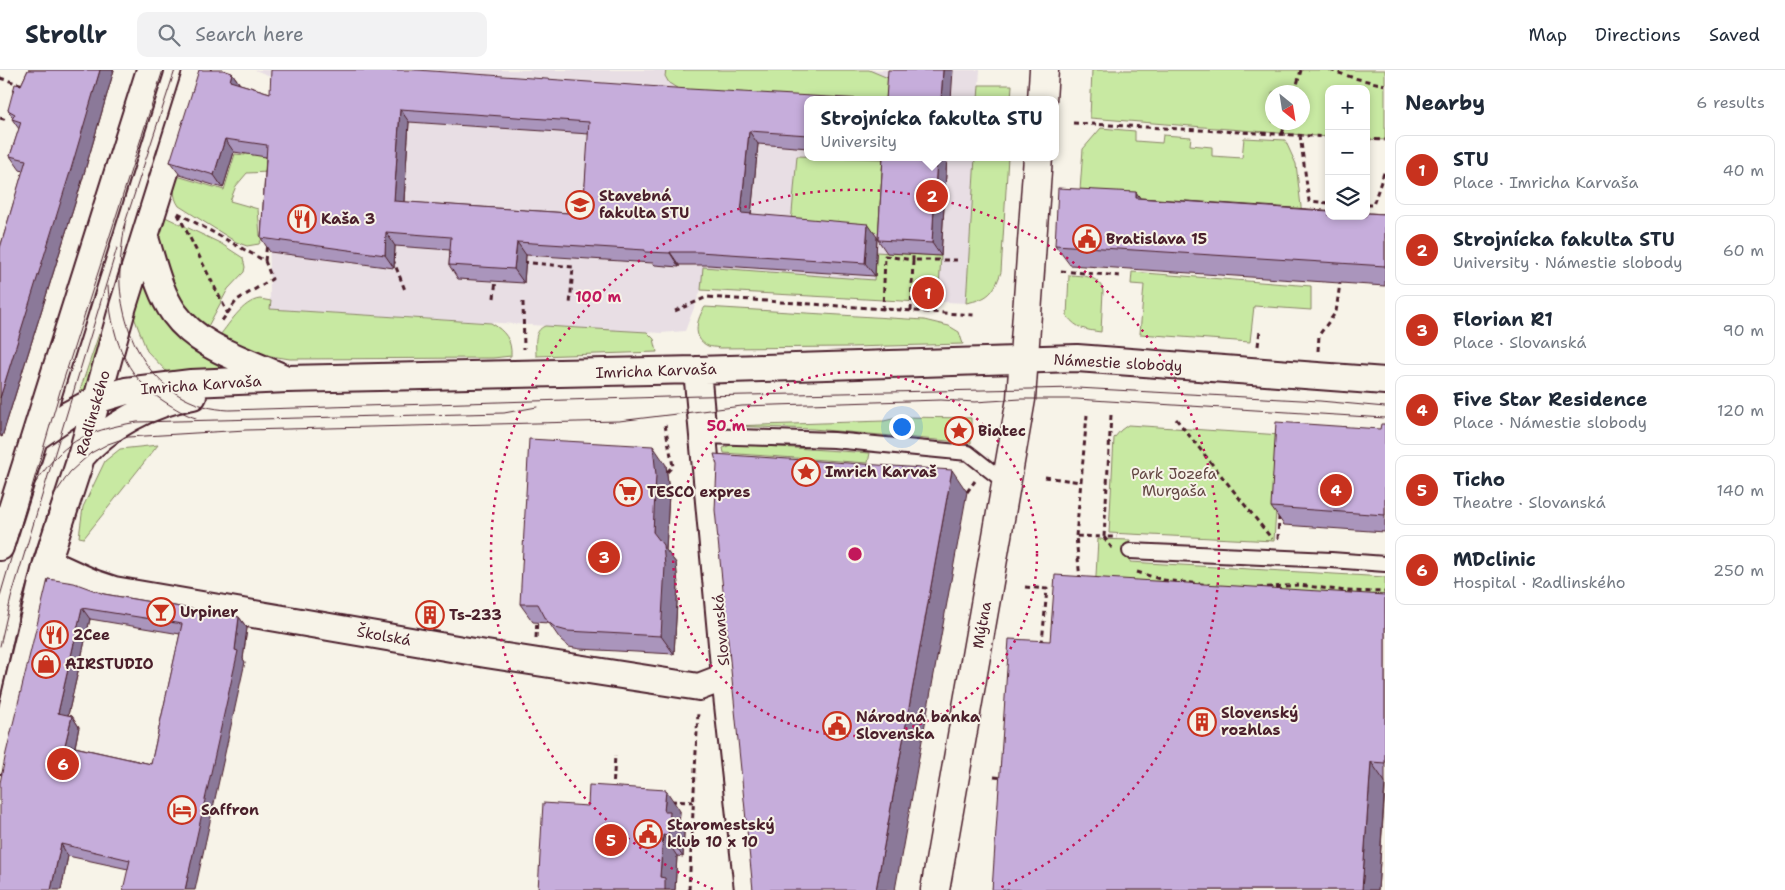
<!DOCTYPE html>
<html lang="en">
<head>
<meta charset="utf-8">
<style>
	body { margin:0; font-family:"Shantell Sans",sans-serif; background:#f2f2f3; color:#1f2937 }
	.controls { position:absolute; right:15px; top:15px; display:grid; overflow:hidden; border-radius:10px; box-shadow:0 2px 8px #0003 }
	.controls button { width:45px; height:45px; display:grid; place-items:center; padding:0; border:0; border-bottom:1px solid #e0e1e3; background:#fff; color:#1f2937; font:25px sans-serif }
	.compass { position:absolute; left:1265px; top:15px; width:45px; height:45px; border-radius:50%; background:#fff; box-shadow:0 2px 8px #0003; rotate:150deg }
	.you { position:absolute; left:901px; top:356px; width:18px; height:18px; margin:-12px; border:4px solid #fff; border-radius:50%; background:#1a73e8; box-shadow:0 0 0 8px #1a73e833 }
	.badge { display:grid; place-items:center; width:32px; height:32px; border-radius:50%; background:#c8321e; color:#fff; font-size:16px; font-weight:700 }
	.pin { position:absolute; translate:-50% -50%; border:2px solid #fff; box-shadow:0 1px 5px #0006 }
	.popup { position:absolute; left:804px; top:26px; width:255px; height:65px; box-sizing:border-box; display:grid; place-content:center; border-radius:10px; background:#fff; filter:drop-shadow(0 1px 4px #0005); font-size:16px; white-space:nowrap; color:#747a83 }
	.popup b { font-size:19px; color:#1f2937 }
	.popup::after { content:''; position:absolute; left:50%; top:100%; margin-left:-10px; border:10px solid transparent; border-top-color:#fff }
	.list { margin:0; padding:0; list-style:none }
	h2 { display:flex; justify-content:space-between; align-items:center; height:65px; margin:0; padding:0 20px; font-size:21px }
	h2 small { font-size:16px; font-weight:400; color:#747a83 }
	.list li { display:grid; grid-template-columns:32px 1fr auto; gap:15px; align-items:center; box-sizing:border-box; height:70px; margin:0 10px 10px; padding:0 10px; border:1px solid #e0e1e3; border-radius:10px }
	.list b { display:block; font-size:19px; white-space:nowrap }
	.list p { margin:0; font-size:16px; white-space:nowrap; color:#747a83 }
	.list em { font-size:16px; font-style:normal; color:#747a83 }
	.icon { flex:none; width:28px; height:28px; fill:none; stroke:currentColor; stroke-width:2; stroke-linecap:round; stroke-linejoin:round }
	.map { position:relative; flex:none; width:1385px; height:820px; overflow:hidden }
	header { display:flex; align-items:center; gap:30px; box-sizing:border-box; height:70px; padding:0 25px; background:#fff; border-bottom:1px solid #e0e1e3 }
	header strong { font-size:24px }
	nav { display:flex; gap:28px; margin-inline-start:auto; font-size:18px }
	.search { width:350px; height:45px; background:#f2f2f3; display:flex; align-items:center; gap:12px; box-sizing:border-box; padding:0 18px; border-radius:10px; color:#747a83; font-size:19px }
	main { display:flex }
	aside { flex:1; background:#fff }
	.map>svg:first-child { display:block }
</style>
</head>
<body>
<header>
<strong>Strollr</strong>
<div class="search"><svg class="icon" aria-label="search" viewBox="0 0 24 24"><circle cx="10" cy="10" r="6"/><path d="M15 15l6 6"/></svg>Search here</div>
<nav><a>Map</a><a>Directions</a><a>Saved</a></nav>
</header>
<main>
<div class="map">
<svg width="1385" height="820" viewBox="0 0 1385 820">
	<rect width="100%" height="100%" fill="#f7f3e8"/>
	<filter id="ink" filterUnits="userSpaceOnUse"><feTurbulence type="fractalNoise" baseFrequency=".02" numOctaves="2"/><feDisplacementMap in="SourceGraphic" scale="10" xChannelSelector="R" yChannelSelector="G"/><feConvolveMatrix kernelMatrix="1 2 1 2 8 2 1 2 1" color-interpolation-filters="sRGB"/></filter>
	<g filter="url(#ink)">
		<path fill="#e8dee4" d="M255,0h725l-2,30h-170v57h167l-9,146 -265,-13 -16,41 -24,2 -391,-24 -1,-137 9,-93z"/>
		<path fill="#c8e9a2" stroke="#898466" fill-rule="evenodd" d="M666,0h203l19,8 -2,22h-78l-125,-8 -14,-9 -4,-7z
			M1092,0h293v70l-19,-1v-50h-37v48l-239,-19zM1272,22h30v30h-30z
			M979,15h33l-1,15h-33z
			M276,29l-7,73 -22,1 -11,13 -6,15 28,8 2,27 3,1 -4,7 -12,2 -11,-4 -57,-36c-7,-10 -5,-19 -2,-30l47,14 11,-36 10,1 2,-13z
			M1101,58l34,3v10l27,2 1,-8 28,2 -1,8 22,2v9l30,2 2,-20 41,2 11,24 6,51 -223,-11 4,-55z
			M797,86l86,3 -3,74 -89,-9z
			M975,87h33l-7,115c-7,21 -13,27 -35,31z
			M161,145l59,28 23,15 2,9 -1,5 -16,17 -22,41 -24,-18 -23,-65 -1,-12z
			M876,182l65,4 -3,47 -237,-13 2,-23 171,13z
			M143,196l98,106 -60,4 -15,-5 -19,-20 -17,-44z
			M1132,202l179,14v24l-57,-4 -4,36 -110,-8 4,-49 -13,-1z
			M1069,205c14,1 30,0 34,16l-2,41c-15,-2 -24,-3 -34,-16z
			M260,229l11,2 -1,8 221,14c14,8 21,17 20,33l-18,2 -203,1 -32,-5 -41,-15c11,-13 25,-38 43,-40z
			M705,237l219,13 25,6 10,6 4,12 -112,3 -131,1c-4,-1 -9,-1 -12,-2 -17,-8 -11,-28 -3,-39z
			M545,256l102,6 7,7 3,13 -121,4c0,-12 -3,-25 9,-30z
			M99,264l3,12 -13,46 -7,2 -2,-4z
			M901,347l70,1v25l-158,-14 -82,-3 153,-5z
			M1128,355l153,10 -7,106 -165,-8 5,-95 7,-8z
			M733,374l137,9 -2,10 -144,-10 -1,-5z
			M158,375l-74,93 -5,-1 4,-30 22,-46 15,-12z
			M1098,469l32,1v22l255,15v37l-290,-20z"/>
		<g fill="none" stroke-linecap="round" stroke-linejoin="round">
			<defs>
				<path id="service" d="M703,366l131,4 134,13 38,30
					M1130,481l201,9 54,4"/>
				<path id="minor" d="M145,168c8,25 14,54 29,75 25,35 71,47 108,64
					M697,300l28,307 23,213
					M36,367l32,-22 28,-15 30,-9 65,-8 96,-4 410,-9 380,-12 308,23
					M80,388c28,-33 71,-55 113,-62
					M0,477l150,-477
					M47,492l46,21 21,7 372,64 213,33 26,-10
					M0,690l47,-198 32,-98 44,-158 74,-236"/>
				<path id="secondary" d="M1042,30l2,-30
					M935,820l86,-491 17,-242"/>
			</defs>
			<use href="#service" stroke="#4a1f2b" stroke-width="18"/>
			<use href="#minor" stroke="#4a1f2b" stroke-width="30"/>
			<use href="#secondary" stroke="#4a1f2b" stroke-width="31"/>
			<path stroke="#4a1f2b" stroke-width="3" stroke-dasharray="5 4" stroke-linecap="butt" d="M1330,0l24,8 31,7
				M0,8l23,7
				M1295,22l6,-22
				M0,48l7,2
				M1073,53l256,14
				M1282,64l4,-12
				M1300,65l9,66 20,2
				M1366,69l19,1
				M1366,135h7l12,-35
				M178,143l87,48 7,18 -35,21 -16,22
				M178,144l50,100
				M265,191l2,-18
				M391,191l3,1 11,28
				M523,192l50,5 -3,38
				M1061,201l59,5
				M494,228l2,-19
				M523,232l1,47
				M883,240l2,-54 28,4v-6
				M675,241l32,-14 267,18
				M911,241l2,-51h44
				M1258,276l2,-16
				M1318,281l1,-16 17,-23 4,-29
				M1111,345l-7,122h13
				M1176,349l96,120
				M665,355l8,41 -6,6
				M1045,407l35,5
				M967,422l8,-11
				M1076,466l11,-121
				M1278,469l1,-23
				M1137,502l26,8 47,5
				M1080,510l-4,-44 28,1 8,11
				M1025,517l22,2 -5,54
				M1258,518l41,-3 47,6 39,1
				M536,568l1,-19
				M994,707l9,1
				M613,721l2,-36
				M671,731l22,1
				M689,820l9,-178"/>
			<use href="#service" stroke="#f7f3e8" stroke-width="14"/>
			<use href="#minor" stroke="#f7f3e8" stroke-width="26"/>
			<use href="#secondary" stroke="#f7f3e8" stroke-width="28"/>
			<path stroke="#4a1f2b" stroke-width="1" d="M125,154c-3,20 -6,41 -5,62 5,62 41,121 109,124l472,-14 376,-8 243,13 65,6
				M123,159l52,-159
				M108,216c3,48 15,90 57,116 10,6 20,13 31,16
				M32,418c31,-47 50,-56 105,-66l367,-9 33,-6
				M0,526l61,-208 102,-318
				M0,576l11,-48 106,-350
				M0,630l21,-96 27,-92 7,-18 15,-22 21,-19 17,-9 20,-7 118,-7 373,-9 123,-15 199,-6 34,2 46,-3h55l309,19"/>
		</g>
		<path fill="#aa95bc" stroke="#4a1f2b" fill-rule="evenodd" d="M28,0h86l-33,114 -79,253 -2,-1v-188l23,-77 -3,-1 -10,-14 9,-27 -7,-10 1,-1 -5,-8 13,-25z
			M232,3l8,11 30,9 538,7v48l-50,-4 -7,70 126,23 -2,39 -167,-11h-29v2l-24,-2 -2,-2 -127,-8 -2,28 -66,-4 -9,-14 1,-15 -55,-4 -1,22 -124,-16 -9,-14 5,-81 -32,-5 -11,36 -43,-13 -10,-13zM409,52l180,12 -6,80 -179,-12z
			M883,87h64l-6,99 -54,-3 -9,-13z
			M1141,128l244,16v72l-315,-21 -15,-20z
			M1385,354v108l-101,-7 -13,-18 109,-78z
			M666,395l3,28 -3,57 10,13 2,22 -4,69 -94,-5 -11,-2 -9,-8 -11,-16 -16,-1 -13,-18z
			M48,509l56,15 135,23 8,11 -4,31 2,3 -117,207 -60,-13 -7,34zM90,549l90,15 -29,130 -76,-17 4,-20 -7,-11 -4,-1z
			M1385,525v195l-7,100h-386l58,-249z
			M680,741l-1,15 5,7 -1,24 -6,-1 -2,34h-137z"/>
		<path fill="#8b7999" stroke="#4a1f2b" d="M100,0h14l-33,114 -79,253 -2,-3v-36z
			M943,0h10l-2,30h-10z
			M232,3l9,13 -11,-5z
			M400,39l9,13 -6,93 -9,-14z
			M749,61l9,13 -8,82 -9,-13z
			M225,69l9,13 -11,36 -9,-13z
			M937,87h10l-6,99 -9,-13z
			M1136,122l15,21 -15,-15z
			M868,154l9,13 -2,39 -10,-13z
			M386,162l9,14 -1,22 -9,-13z
			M517,172l9,13 -2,28 -10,-14z
			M670,182l9,13v2l-9,-14z
			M653,376l13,19 3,28 -3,57 10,13 2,22 -4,69 -13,-18 -8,-104z
			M952,400l15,22 -72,398h-19z
			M82,538l8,11 -24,105 -8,-11z
			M239,547l8,11 -4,31 2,3 -50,228h-10l50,-240z
			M72,646l7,11 -6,29 -8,-11z
			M1371,692l14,20 -7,108h-16z
			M666,720l14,21 -1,15 5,7 -1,24 -15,-21 -4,-24z
			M663,765l14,21 -2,34h-10l-5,-13z
			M61,774l7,12 -7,34h-10z"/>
		<path fill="#c6addb" stroke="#4a1f2b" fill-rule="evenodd" d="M28,0h72l-29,99 -71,229v-150l26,-88 -16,-4 11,-34 -9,-3 3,-5 -7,-4 7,-26 6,1z
			M199,0h24l9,3 -2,8 40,12 1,-23h146l272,19 192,11h-73v35l-59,-4 -8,82 127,11 -3,39 -166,-11h-29v1l-25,-1v-2l-128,-8 -3,27 -65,-4 2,-28 -65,-5 -1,23 -124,-17 6,-93 -42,-6 -11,36 -44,-13zM400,39l189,13 -6,92 -189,-13z
			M888,0h55l-2,30h-55z
			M883,87h54l-5,86 -54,-3z
			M1058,118l78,4v6l193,13v5h37v-3l19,1v52l-330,-21z
			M1276,352l104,7 1,-5h4v91l-114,-8z
			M529,369l124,7 3,29 -3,57 10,13 2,21 -4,70 -94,-5 -11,-3 -9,-7 -9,-17h-18z
			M714,384l238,16 -76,420h-123l-38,-380 2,-45z
			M1055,505l330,20v168l-14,-1 -9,128h-370l17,-251 41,2z
			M48,509l26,4 30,11 135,23 -4,33 3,1 -53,239h-62l7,-30 -69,-16 -10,46h-51v-107l6,-30zM82,538l100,16 -31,140 -86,-19 7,-29 -14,-3z
			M589,715l77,5 -2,22h6l-2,24 -5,-1 -3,42 5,1v12h-127l5,-87 45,3z"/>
	</g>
	<g fill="none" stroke="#c2185b" stroke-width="2.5" stroke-dasharray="2.5 5">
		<circle cx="855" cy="484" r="182"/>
		<path d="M713 819A364 364 0 1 1 997 819"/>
	</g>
	<defs>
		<symbol id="university-ring" viewBox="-11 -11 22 22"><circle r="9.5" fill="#f7f3e8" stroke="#c8321e" stroke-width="1.5"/><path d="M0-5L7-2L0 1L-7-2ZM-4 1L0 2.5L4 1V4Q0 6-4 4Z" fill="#c8321e"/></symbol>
		<symbol id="restaurant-ring" viewBox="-11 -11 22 22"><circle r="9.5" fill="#f7f3e8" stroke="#c8321e" stroke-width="1.5"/><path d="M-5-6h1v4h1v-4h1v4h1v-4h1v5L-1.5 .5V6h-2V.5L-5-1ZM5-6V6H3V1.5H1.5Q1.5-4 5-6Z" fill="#c8321e"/></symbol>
		<symbol id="civic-ring" viewBox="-11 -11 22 22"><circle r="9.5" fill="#f7f3e8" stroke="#c8321e" stroke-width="1.5"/><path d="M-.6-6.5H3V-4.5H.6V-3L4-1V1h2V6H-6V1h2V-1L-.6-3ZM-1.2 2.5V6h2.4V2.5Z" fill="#c8321e"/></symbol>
		<symbol id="sight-ring" viewBox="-11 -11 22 22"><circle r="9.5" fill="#f7f3e8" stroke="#c8321e" stroke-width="1.5"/><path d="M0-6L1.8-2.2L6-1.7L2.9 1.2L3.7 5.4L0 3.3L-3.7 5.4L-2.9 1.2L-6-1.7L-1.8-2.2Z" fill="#c8321e"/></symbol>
		<symbol id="supermarket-ring" viewBox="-11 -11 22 22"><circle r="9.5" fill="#f7f3e8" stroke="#c8321e" stroke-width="1.5"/><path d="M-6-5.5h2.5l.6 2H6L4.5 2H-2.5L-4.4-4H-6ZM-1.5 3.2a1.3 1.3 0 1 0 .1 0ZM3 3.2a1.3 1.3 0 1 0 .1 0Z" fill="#c8321e"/></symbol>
		<symbol id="bar-ring" viewBox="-11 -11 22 22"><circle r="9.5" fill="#f7f3e8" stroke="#c8321e" stroke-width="1.5"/><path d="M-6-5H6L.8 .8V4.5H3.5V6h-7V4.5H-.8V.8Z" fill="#c8321e"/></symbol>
		<symbol id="building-ring" viewBox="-11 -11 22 22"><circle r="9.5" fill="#f7f3e8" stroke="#c8321e" stroke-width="1.5"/><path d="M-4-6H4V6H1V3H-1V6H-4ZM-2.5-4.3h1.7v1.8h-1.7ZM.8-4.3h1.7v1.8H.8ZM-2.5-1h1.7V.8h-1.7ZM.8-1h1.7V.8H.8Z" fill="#c8321e"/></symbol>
		<symbol id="shop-ring" viewBox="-11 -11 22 22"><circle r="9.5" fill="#f7f3e8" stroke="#c8321e" stroke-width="1.5"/><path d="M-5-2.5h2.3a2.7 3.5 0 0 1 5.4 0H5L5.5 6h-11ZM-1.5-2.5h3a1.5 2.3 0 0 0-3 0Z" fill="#c8321e"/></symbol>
		<symbol id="hotel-ring" viewBox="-11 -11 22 22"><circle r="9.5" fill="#f7f3e8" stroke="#c8321e" stroke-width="1.5"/><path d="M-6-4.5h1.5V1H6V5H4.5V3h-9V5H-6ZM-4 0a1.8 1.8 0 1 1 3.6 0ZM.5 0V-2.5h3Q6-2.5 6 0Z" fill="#c8321e"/></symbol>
	</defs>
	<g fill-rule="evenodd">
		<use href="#university-ring" x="564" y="119" width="32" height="32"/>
		<use href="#restaurant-ring" x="286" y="133" width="32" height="32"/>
		<use href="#civic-ring" x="1071" y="153" width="32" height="32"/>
		<use href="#sight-ring" x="943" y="345" width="32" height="32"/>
		<use href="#sight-ring" x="790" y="386" width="32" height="32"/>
		<use href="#supermarket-ring" x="612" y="406" width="32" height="32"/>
		<use href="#bar-ring" x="145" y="526" width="32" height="32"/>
		<use href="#building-ring" x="414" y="529" width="32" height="32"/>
		<use href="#restaurant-ring" x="38" y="549" width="32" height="32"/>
		<use href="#shop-ring" x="30" y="578" width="32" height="32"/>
		<use href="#building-ring" x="1186" y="636" width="32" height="32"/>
		<use href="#civic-ring" x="821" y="640" width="32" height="32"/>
		<use href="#hotel-ring" x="166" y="724" width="32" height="32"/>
		<use href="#civic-ring" x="632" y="748" width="32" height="32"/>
	</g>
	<g text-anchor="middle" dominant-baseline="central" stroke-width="4" stroke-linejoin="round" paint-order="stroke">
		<g font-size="15" font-weight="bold" fill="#4a1f2b" stroke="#f7f3e8" text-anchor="start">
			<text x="599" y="126">Stavebná<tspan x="599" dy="17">fakulta STU</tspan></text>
			<text x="321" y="149">Kaša 3</text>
			<text x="1106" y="169">Bratislava 15</text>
			<text x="978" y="361">Biatec</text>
			<text x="825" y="402">Imrich Karvaš</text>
			<text x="647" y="422">TESCO expres</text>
			<text x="180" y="542">Urpiner</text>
			<text x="449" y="545">Ts-233</text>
			<text x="73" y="565">2Cee</text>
			<text x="65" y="594">AIRSTUDIO</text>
			<text x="1221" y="643">Slovenský<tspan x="1221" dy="17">rozhlas</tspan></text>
			<text x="856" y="647">Národná banka<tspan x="856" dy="17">Slovenska</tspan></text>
			<text x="201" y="740">Saffron</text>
			<text x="667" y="755">Staromestský<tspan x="667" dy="17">klub 10 x 10</tspan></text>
		</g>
		<g font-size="15" fill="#4a1f2b" stroke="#f7f3e8">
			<text transform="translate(1118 293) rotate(3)">Námestie slobody</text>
			<text transform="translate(656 301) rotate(-2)">Imricha Karvaša</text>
			<text transform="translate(201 315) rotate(-4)">Imricha Karvaša</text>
			<text transform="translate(93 343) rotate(-74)">Radlinského</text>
			<text transform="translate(982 555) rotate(-80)">Mýtna</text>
			<text transform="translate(721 560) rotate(-95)">Slovanská</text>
			<text transform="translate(384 566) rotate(10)">Školská</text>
		</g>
		<g font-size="15" fill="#634743" stroke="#f7f3e8">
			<text x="1174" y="404">Park Jozefa<tspan x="1174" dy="17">Murgaša</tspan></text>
		</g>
	</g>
	<circle cx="855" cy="484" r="8" fill="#c2185b" stroke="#f7f3e8" stroke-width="2.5"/>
	<g font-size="15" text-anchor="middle" font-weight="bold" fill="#c2185b" stroke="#f7f3e8" stroke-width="4" stroke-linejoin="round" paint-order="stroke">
		<text x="598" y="232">100 m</text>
		<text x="726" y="361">50 m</text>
	</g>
</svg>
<div class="controls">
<button>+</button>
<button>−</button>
<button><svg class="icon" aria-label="layers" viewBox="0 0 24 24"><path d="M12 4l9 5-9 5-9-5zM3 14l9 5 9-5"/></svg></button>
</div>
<svg class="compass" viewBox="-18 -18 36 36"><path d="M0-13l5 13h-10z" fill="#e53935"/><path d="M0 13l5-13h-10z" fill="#747a83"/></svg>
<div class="you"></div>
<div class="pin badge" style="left:928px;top:223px">1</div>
<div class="pin badge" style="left:932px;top:126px">2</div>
<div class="popup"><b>Strojnícka fakulta STU</b>University</div>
<div class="pin badge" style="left:604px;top:487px">3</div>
<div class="pin badge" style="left:1336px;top:420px">4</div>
<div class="pin badge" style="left:611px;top:770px">5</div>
<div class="pin badge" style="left:63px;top:694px">6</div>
</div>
<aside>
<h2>Nearby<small>6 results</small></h2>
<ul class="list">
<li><span class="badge">1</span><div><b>STU</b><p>Place · Imricha Karvaša</p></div><em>40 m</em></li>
<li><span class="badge">2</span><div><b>Strojnícka fakulta STU</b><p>University · Námestie slobody</p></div><em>60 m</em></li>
<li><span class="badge">3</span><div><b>Florian R1</b><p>Place · Slovanská</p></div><em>90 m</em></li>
<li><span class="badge">4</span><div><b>Five Star Residence</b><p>Place · Námestie slobody</p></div><em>120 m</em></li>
<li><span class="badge">5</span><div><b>Ticho</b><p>Theatre · Slovanská</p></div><em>140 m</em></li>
<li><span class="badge">6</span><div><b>MDclinic</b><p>Hospital · Radlinského</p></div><em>250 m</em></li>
</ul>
</aside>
</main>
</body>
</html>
